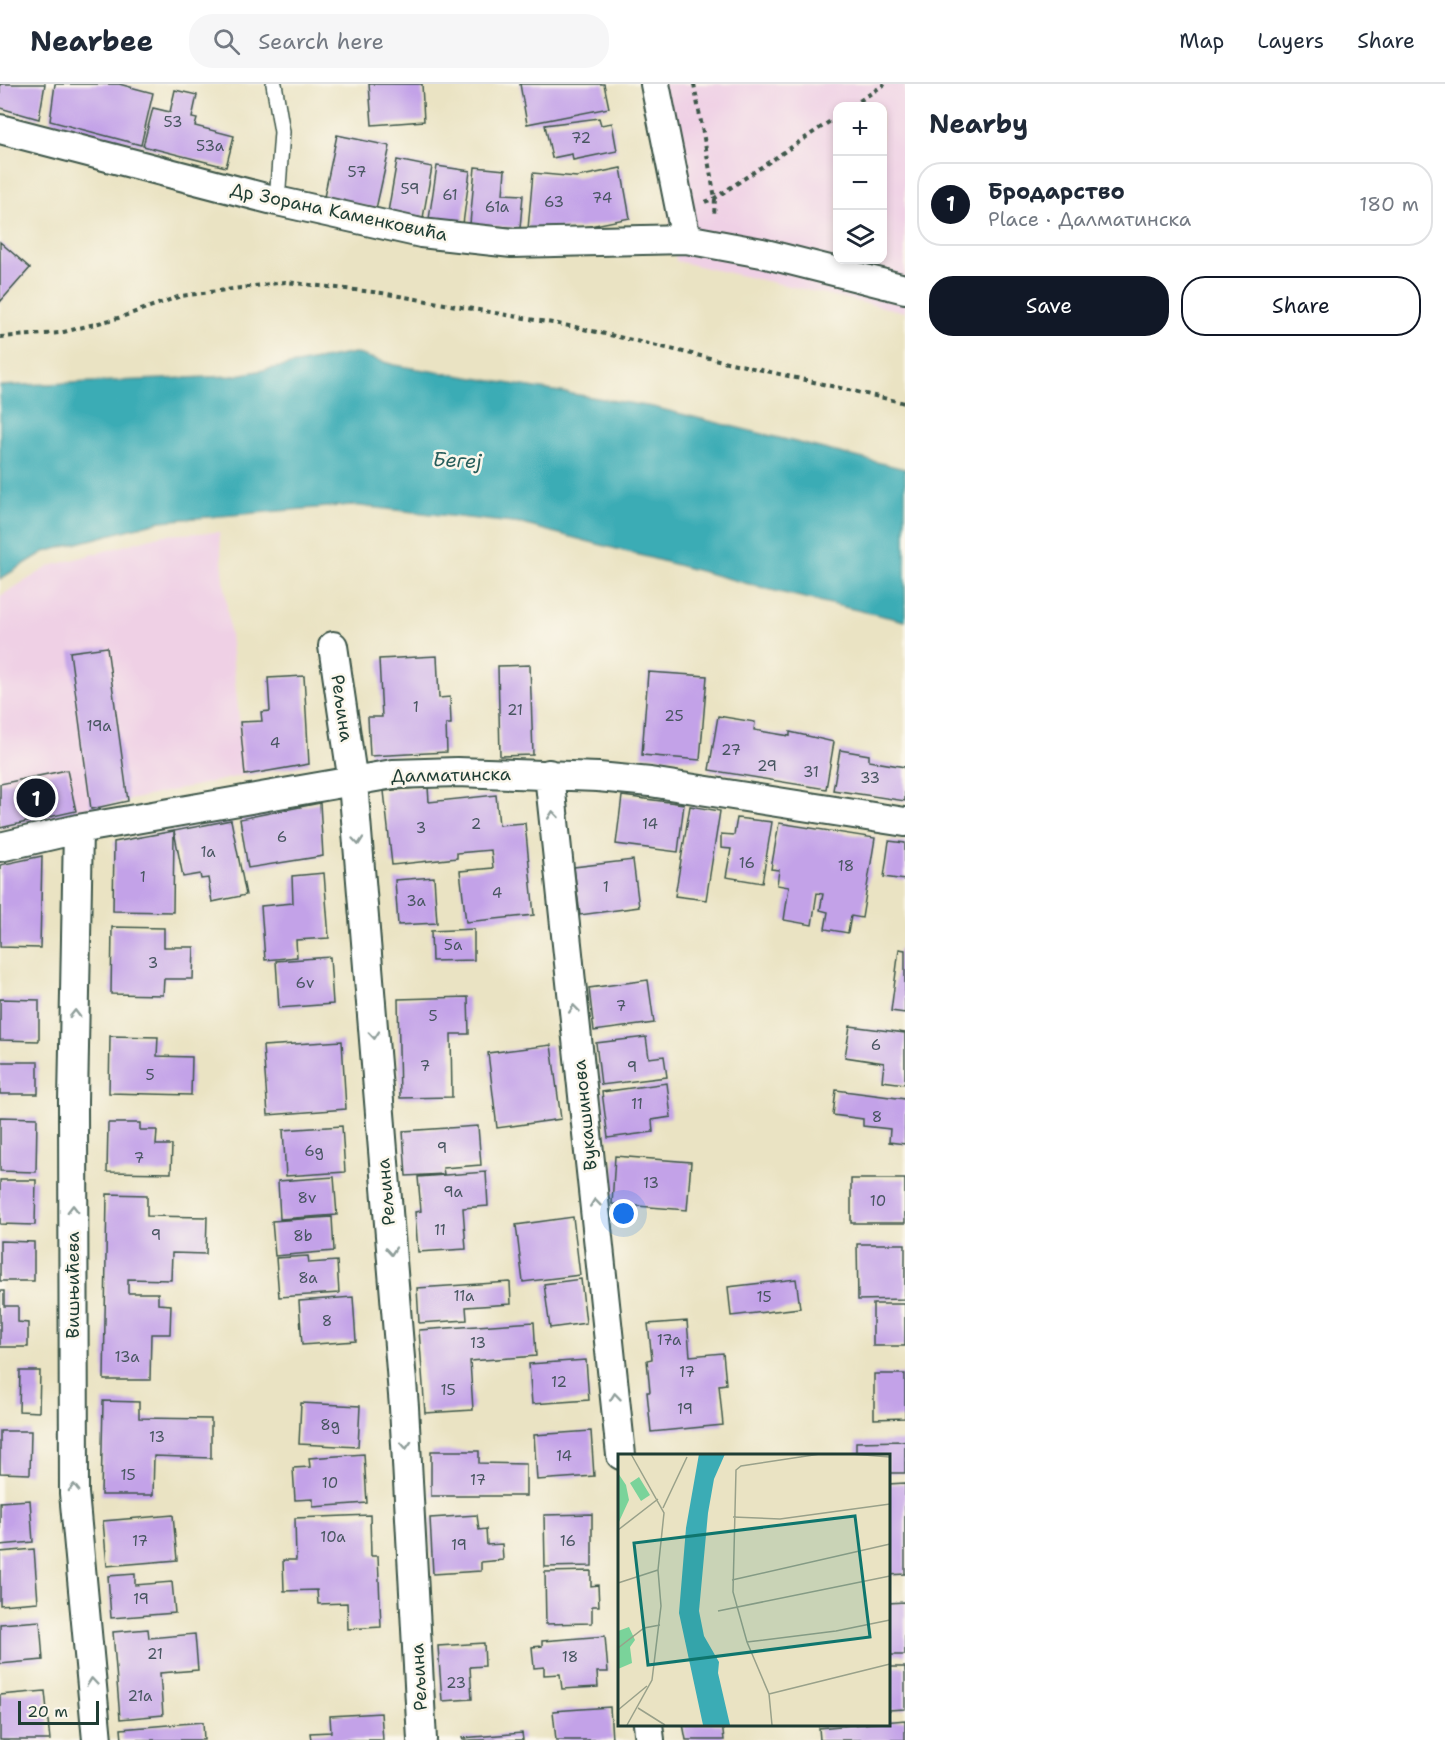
<!DOCTYPE html>
<html lang="en">
<head>
<meta charset="utf-8">
<style>
	body { margin:0; font-family:"Shantell Sans",sans-serif; background:#f6f6f7; color:#1f2937 }
	.controls { position:absolute; right:18px; top:18px; display:grid; overflow:hidden; border-radius:12px; box-shadow:0 3px 9px #0003 }
	.controls button { width:54px; height:54px; display:grid; place-items:center; padding:0; border:0; border-bottom:2px solid #e0e1e3; background:#fff; color:#1f2937; font:30px sans-serif }
	.scale { position:absolute; left:18px; bottom:15px; width:81px; box-sizing:border-box; padding-left:6px; border:3px solid #1f3d34; border-top:0; font-size:16px; line-height:21px; white-space:nowrap; color:#1f3d34; -webkit-text-stroke:4px #fbf7ec; paint-order:stroke }
	.you { position:absolute; left:624px; top:1130px; width:21px; height:21px; margin:-15px; border:4px solid #fff; border-radius:50%; background:#1a73e8; box-shadow:0 0 0 9px #1a73e833 }
	.badge { display:grid; place-items:center; width:39px; height:39px; border-radius:50%; background:#111827; color:#fff; font-size:20px; font-weight:700 }
	.pin { position:absolute; translate:-50% -50%; border:3px solid #fff; box-shadow:0 2px 6px #0006 }
	.list { margin:0; padding:0; list-style:none }
	h2 { display:flex; justify-content:space-between; align-items:center; height:78px; margin:0; padding:0 24px; font-size:26px }
	h2 small { font-size:20px; font-weight:400; color:#747a83 }
	.list li { display:grid; grid-template-columns:39px 1fr auto; gap:18px; align-items:center; box-sizing:border-box; height:84px; margin:0 12px 12px; padding:0 12px; border:2px solid #e0e1e3; border-radius:24px }
	.list b { display:block; font-size:22px; white-space:nowrap }
	.list p { margin:0; font-size:20px; white-space:nowrap; color:#747a83 }
	.list em { font-size:20px; font-style:normal; color:#747a83 }
	.actions { display:flex; gap:12px; padding:18px 24px }
	.actions a { flex:1; padding:14px 0; border:2px solid #111827; border-radius:24px; text-align:center; font-size:21px; color:#111827 }
	.actions .main { background:#111827; color:#fff }
	.icon { flex:none; width:33px; height:33px; fill:none; stroke:currentColor; stroke-width:2; stroke-linecap:round; stroke-linejoin:round }
	.map { position:relative; flex:none; width:905px; height:1656px; overflow:hidden }
	header { display:flex; align-items:center; gap:36px; box-sizing:border-box; height:84px; padding:0 30px; background:#fff; border-bottom:2px solid #e0e1e3 }
	header strong { font-size:28px }
	nav { display:flex; gap:33px; margin-inline-start:auto; font-size:21px }
	.search { width:420px; height:54px; background:#f6f6f7; display:flex; align-items:center; gap:15px; box-sizing:border-box; padding:0 21px; border-radius:24px; color:#747a83; font-size:22px }
	main { display:flex }
	aside { flex:1; background:#fff }
	.map>svg:first-child { display:block }
</style>
</head>
<body>
<header>
<strong>Nearbee</strong>
<div class="search"><svg class="icon" aria-label="search" viewBox="0 0 24 24"><circle cx="10" cy="10" r="6"/><path d="M15 15l6 6"/></svg>Search here</div>
<nav><a>Map</a><a>Layers</a><a>Share</a></nav>
</header>
<main>
<div class="map">
<svg width="905" height="1656" viewBox="0 0 905 1656">
	<rect width="100%" height="100%" fill="#fbf7ec"/>
	<filter id="ink" filterUnits="userSpaceOnUse"><feTurbulence type="fractalNoise" baseFrequency=".0167" numOctaves="2"/><feDisplacementMap in="SourceGraphic" scale="12" xChannelSelector="R" yChannelSelector="G"/><feConvolveMatrix kernelMatrix="1 2 1 2 8 2 1 2 1" color-interpolation-filters="sRGB"/></filter>
	<filter id="wash" filterUnits="userSpaceOnUse"><feTurbulence type="fractalNoise" baseFrequency=".008" numOctaves="4" result="noise"/><feDisplacementMap in="SourceGraphic" scale="24" xChannelSelector="R" yChannelSelector="G"/><feGaussianBlur stdDeviation="1.35" result="paint"/><feColorMatrix in="noise" values="0 0 0 0 0 0 0 0 0 0 0 0 0 0 0 0 0 1.4 0 .05"/><feComposite in="paint" operator="in"/></filter>
	<g filter="url(#wash)">
		<rect width="100%" height="100%" fill="#eae3c3"/>
		<path fill="#efd0e5" fill-rule="evenodd" d="M650,0h255v228l-229,-51zM838,22h44v154h-44z
			M219,448l26,243 -245,53v-232l50,-30 112,-31z"/>
		<path fill="#3bacb5" stroke="#2d7474" stroke-width="1.5" d="M354,269l40,12 259,42 252,62v152l-126,-29 -257,-68 -171,-19 -190,16 -117,31 -44,27v-193l232,-10z"/>
		<g id="blocks">
			<path fill="#c3a2e8" d="M0,0h45l-6,35 -39,-11z
				M55,0h64l34,9 -12,52 -91,-24z
				M369,0h53l2,37 -52,4z
				M520,0h84l5,24 -82,16z
				M175,6l22,5 -5,23 5,1 -2,7 39,10 -8,31 -83,-21 10,-38 17,4z
				M599,34l2,7 11,-2 5,28 -44,9 -1,-6 -20,4 -7,-33z
				M337,51l53,11 -14,63 -52,-12z
				M397,76l35,7 -9,51 -35,-6z
				M437,82l33,5 -7,53 -34,-5z
				M475,83l30,3 -2,24 20,1 -3,33 -50,-4z
				M621,84l9,50 -50,10 -52,1 5,-56 44,4z
				M0,158l30,26 -30,34z
				M107,563l21,154 -37,8 -21,-157z
				M437,572l2,42 11,-1 1,27h-5l1,28 -77,4 -2,-39h14l-3,-58z
				M530,581l3,90 -33,1 -2,-90z
				M648,588l59,4 -7,84 -58,-5z
				M304,592l5,88 -64,11 -5,-53 22,-1 -1,-9 9,-1 -2,-33z
				M718,632l37,6 -1,8 36,6v-4l44,10 -8,47 -117,-19z
				M840,666l29,5v6l36,6v34l-72,-11z
				M67,686l9,41 -76,17v-44z
				M428,703l1,15 67,-7 3,30 26,-2 9,92 -68,7 -6,-51 33,-3 -2,-18 -34,3v5l-65,7 -8,-74z
				M622,712l62,8 -6,48 -62,-8z
				M320,719l3,53 -75,12 -8,-49z
				M690,722l30,5 -14,89 -31,-4z
				M737,734l35,4 -10,61 -36,-6 5,-28 -10,-1v-14l13,1z
				M231,736l15,75 -34,7 -4,-24 -7,1 -1,-5 -17,3 -9,-46z
				M779,739l96,15 -13,80 -11,-2 -3,17 -23,-4 3,-17 -8,-2 3,-16 -6,-1 -5,32 -28,-5 5,-33 -12,-2 2,-15 -8,-1z
				M174,747l-1,81 -60,-1 1,-69z
				M889,757l16,2v37l-21,-3z
				M42,772l-2,92 -40,-1v-82z
				M633,776l6,47 -59,8 -6,-48z
				M324,789l5,65 -33,2 1,17 -32,3 -4,-54 32,-3 -1,-27z
				M434,793l3,46 -39,2 -3,-45z
				M112,843l52,1v19h30l-1,32h-29l-1,16 -52,-1z
				M474,845v31l-42,1 -1,-30z
				M899,865l6,1v63l-14,-2z
				M330,873l3,47 -54,4 -3,-47z
				M648,896l6,43 -60,8 -5,-43z
				M468,913l1,37h-18l1,63 -52,1 -2,-99z
				M0,915l39,1v41l-39,-1z
				M850,942l55,7v51l-23,-3 2,-18 -39,-6z
				M110,952l48,1 -1,19 35,1 -1,38 -82,-2z
				M646,953l3,21 15,-2 3,21 -66,8 -5,-42z
				M342,957l4,68 -78,6 -5,-69z
				M551,961l10,74 -64,9 -9,-75z
				M0,978h38v32h-38z
				M667,999l4,34 -19,3 1,12 -45,6 -6,-46z
				M836,1006l69,9v45l-16,-2 1,-13 -27,-3v-7l-30,-4z
				M0,1033l37,1 -1,54 -36,-1z
				M108,1039h32v7h17l-1,15h16l-1,28 -64,-1z
				M342,1042l3,46 -59,4 -3,-46z
				M478,1042l3,39 -38,3 1,6 -38,2 -3,-45z
				M615,1072l76,6 -4,48 -75,-6z
				M486,1088l2,34 -25,2 3,41 -48,3 -3,-40 6,-1 -3,-34z
				M334,1093l3,38 -57,4 -2,-38z
				M851,1095h54v44h-54z
				M0,1096h36l-1,45 -35,-1z
				M107,1110l40,1v21l60,1 -1,37 -34,-1 -1,27 -43,-1v14h30v11l13,1 -1,29h-19l-1,46h-46z
				M332,1133l2,34 -59,5 -3,-35z
				M573,1133l7,58 -57,7 -7,-57z
				M0,1157l34,1v39h-34z
				M857,1160h48v55l-47,1z
				M308,1172l1,7 28,-2 2,32 -60,4 -3,-39z
				M581,1195l5,44 -36,5 -6,-44z
				M796,1195l4,29 -69,8 -3,-29z
				M510,1198l1,22 -45,3 1,13 -48,3 -2,-35z
				M0,1207h4v15h14v16l10,1v24h-28z
				M353,1213l3,44 -54,4 -3,-44z
				M873,1220h32v42h-32z
				M687,1237l3,35 33,-3 3,31 -7,1 4,40 -72,7 -4,-40h3l-3,-32 5,-1 -4,-35z
				M534,1238l2,34 -66,5 3,49 -48,3 -6,-83z
				M586,1276l3,40 -57,4 -3,-40z
				M20,1287h20l-1,41 -20,-1z
				M874,1290h31v44l-31,1z
				M103,1317l36,1v16l72,1v39l-57,-2 -1,39h-52z
				M301,1319l59,3 -2,41 -59,-3z
				M0,1347h31l-1,43 -30,-1z
				M591,1347l3,45 -57,4 -3,-45z
				M905,1357v32h-17v-18h-32v-13z
				M431,1367h48v12l47,1v32h-95z
				M364,1370l3,49 -54,4v-8l-18,1 -2,-32 17,-1 -1,-9z
				M905,1399v91l-17,1v-91z
				M30,1416l3,42 -33,3v-43z
				M592,1430v52l-47,1 -1,-52z
				M173,1431l4,45 -70,6 -4,-45z
				M370,1431l1,41h7l3,71 -33,2 -1,-26 -29,1 -1,-14 -33,1 -1,-31h13l-1,-42z
				M477,1431l2,15 7,-1 1,16 15,-1 1,16 -22,2v9l-48,3 -3,-56z
				M34,1465l4,53 -38,3v-53z
				M591,1487v15l7,-1 1,21h-7v17l-46,1 -1,-52z
				M135,1490v11l37,-3 3,31 -64,5 -3,-42z
				M905,1518v53h-17v-52z
				M40,1537l3,39 -43,4v-40z
				M148,1545l1,9 46,-4 3,36 -38,3 3,42 -43,4 -7,-87z
				M605,1552l3,36h-11l1,15 -36,2 -2,-15 -16,1v-8l-10,1 -2,-21 10,-1v-5z
				M484,1559l1,23 -15,1 2,32 -30,2 -4,-55z
				M888,1583h17v42l-17,1z
				M45,1607l5,49h-50v-45z
				M610,1623l2,33h-56l-3,-29z
				M381,1629l2,27h-72l-1,-7 21,-1 -1,-16z
				M905,1636v20h-85l-1,-12z
				M203,1638l1,18h-82l-1,-11z
				M683,1640h39l2,16h-38z
				M522,1649l1,7h-60l-1,-2z"/>
		</g>
	</g>
	<g filter="url(#ink)">
		<use href="#blocks" fill-opacity="0" stroke="#3d5649" stroke-width="1.5"/>
		<g fill="none" stroke-linecap="round" stroke-linejoin="round">
			<defs>
				<path id="service" d="M274,0l8,48 -5,69"/>
				<path id="minor" d="M655,0l31,155
					M0,45l277,72 144,32 91,10 174,-4 76,14 143,36
					M333,562l20,137 51,624 18,333
					M549,690l72,681
					M78,745l-5,273 1,391 23,247
					M0,763l78,-18 315,-55 64,-2 141,5 52,5 255,40
					M648,1640l2,16"/>
			</defs>
			<use href="#service" stroke="#3d5649" stroke-width="18"/>
			<use href="#minor" stroke="#3d5649" stroke-width="32"/>
			<path stroke="#3d5649" stroke-width="4" stroke-dasharray="4.5 4.5" stroke-linecap="butt" d="M694,0l21,114 -1,18
				M852,22l33,-22
				M705,118l10,-4 123,-82
				M0,253l60,-4 58,-15 63,-22 104,-14 97,11 193,34 330,76"/>
			<use href="#service" stroke="#fff" stroke-width="15"/>
			<use href="#minor" stroke="#fff" stroke-width="28"/>
		</g>
		<defs><path id="oneway-chevron" d="M-2-3.5L2.5 0L-2 3.5" fill="none" stroke-width="1.6" stroke-linecap="round" stroke-linejoin="round" transform="scale(1.5)"/></defs>
		<g stroke="#8f9e9a">
			<use href="#oneway-chevron" transform="translate(553 731) rotate(-96)"/>
			<use href="#oneway-chevron" transform="translate(358 757) rotate(85)"/>
			<use href="#oneway-chevron" transform="translate(574 925) rotate(-96)"/>
			<use href="#oneway-chevron" transform="translate(75 930) rotate(-89)"/>
			<use href="#oneway-chevron" transform="translate(374 951) rotate(85)"/>
			<use href="#oneway-chevron" transform="translate(595 1119) rotate(-96)"/>
			<use href="#oneway-chevron" transform="translate(73 1125) rotate(-90)"/>
			<use href="#oneway-chevron" transform="translate(391 1167) rotate(85)"/>
			<use href="#oneway-chevron" transform="translate(615 1313) rotate(-96)"/>
			<use href="#oneway-chevron" transform="translate(406 1361) rotate(87)"/>
			<use href="#oneway-chevron" transform="translate(74 1404) rotate(-91)"/>
			<use href="#oneway-chevron" transform="translate(92 1598) rotate(-95)"/>
		</g>
	</g>
	<g text-anchor="middle" dominant-baseline="central" stroke-width="5" stroke-linejoin="round" paint-order="stroke">
		<g font-size="15" fill="#485661">
			<text x="173" y="38">53</text>
			<text x="581" y="54">72</text>
			<text x="210" y="62">53a</text>
			<text x="357" y="88">57</text>
			<text x="410" y="105">59</text>
			<text x="450" y="111">61</text>
			<text x="602" y="114">74</text>
			<text x="554" y="118">63</text>
			<text x="497" y="123">61a</text>
			<text x="416" y="623">1</text>
			<text x="515" y="626">21</text>
			<text x="674" y="632">25</text>
			<text x="99" y="642">19a</text>
			<text x="275" y="659">4</text>
			<text x="731" y="666">27</text>
			<text x="767" y="682">29</text>
			<text x="811" y="688">31</text>
			<text x="870" y="694">33</text>
			<text x="476" y="740">2</text>
			<text x="650" y="740">14</text>
			<text x="421" y="744">3</text>
			<text x="282" y="753">6</text>
			<text x="208" y="768">1a</text>
			<text x="747" y="779">16</text>
			<text x="846" y="782">18</text>
			<text x="143" y="793">1</text>
			<text x="606" y="803">1</text>
			<text x="497" y="809">4</text>
			<text x="416" y="817">3a</text>
			<text x="453" y="861">5a</text>
			<text x="153" y="879">3</text>
			<text x="305" y="899">6v</text>
			<text x="621" y="922">7</text>
			<text x="433" y="932">5</text>
			<text x="876" y="961">6</text>
			<text x="425" y="982">7</text>
			<text x="632" y="983">9</text>
			<text x="150" y="991">5</text>
			<text x="637" y="1020">11</text>
			<text x="877" y="1033">8</text>
			<text x="442" y="1064">9</text>
			<text x="314" y="1067">6g</text>
			<text x="139" y="1074">7</text>
			<text x="651" y="1099">13</text>
			<text x="453" y="1108">9a</text>
			<text x="307" y="1114">8v</text>
			<text x="878" y="1117">10</text>
			<text x="440" y="1146">11</text>
			<text x="156" y="1151">9</text>
			<text x="303" y="1152">8b</text>
			<text x="308" y="1194">8a</text>
			<text x="464" y="1212">11a</text>
			<text x="764" y="1213">15</text>
			<text x="327" y="1237">8</text>
			<text x="669" y="1256">17a</text>
			<text x="478" y="1259">13</text>
			<text x="127" y="1273">13a</text>
			<text x="687" y="1288">17</text>
			<text x="559" y="1298">12</text>
			<text x="448" y="1306">15</text>
			<text x="685" y="1325">19</text>
			<text x="330" y="1341">8g</text>
			<text x="157" y="1353">13</text>
			<text x="564" y="1372">14</text>
			<text x="128" y="1391">15</text>
			<text x="478" y="1396">17</text>
			<text x="330" y="1399">10</text>
			<text x="333" y="1453">10a</text>
			<text x="140" y="1457">17</text>
			<text x="568" y="1457">16</text>
			<text x="459" y="1461">19</text>
			<text x="141" y="1515">19</text>
			<text x="155" y="1570">21</text>
			<text x="570" y="1573">18</text>
			<text x="456" y="1599">23</text>
			<text x="140" y="1612">21a</text>
		</g>
		<g font-size="18" fill="#1f3d34" stroke="#fbf7ec">
			<text transform="translate(339 128) rotate(12)">Др Зорана Каменковића</text>
			<text transform="translate(342 624) rotate(82)">Рељина</text>
			<text transform="translate(451 691) rotate(-1)">Далматинска</text>
			<text transform="translate(585 1031) rotate(-96)">Вукашинова</text>
			<text transform="translate(386 1108) rotate(-95)">Рељина</text>
			<text transform="translate(73 1201) rotate(-90)">Вишњићева</text>
			<text transform="translate(419 1593) rotate(-93)">Рељина</text>
		</g>
		<g font-size="20" font-style="italic" fill="#275e5b" stroke="#fbf7ec">
			<text transform="translate(457 376) rotate(3)">Бегеј</text>
		</g>
	</g>
	<g transform="translate(618 1370)">
		<rect width="272" height="272" fill="#eae3c3"/>
		<path d="M0,19l8,12 3,15 -11,24zM21,23l11,18 -9,6 -11,-18zM11,173l6,13 -5,7 2,16 -14,6v-38z" fill="#7ad39a"/>
		<path d="M81,0h26l-11,25 -6,34 -9,98 5,25 15,26 -1,11 12,52h-27l-24,-112 7,-85z" fill="#3bacb5"/>
		<path fill="none" stroke="#99a18a" stroke-width="1.5" d="M233,0l39,3M45,54l24,-51M115,63l47,2 110,-15M0,76l40,-31M114,126l158,-36M0,129l40,-13M100,157l172,-35M129,188l89,-11 54,-11M0,194l26,-20 16,-3M151,240l121,-30M20,254l27,17M0,256l29,-24M9,271l25,-45 9,-74 -3,-36 6,-57 -33,-59M154,271l-3,-31 -22,-52 -14,-50 3,-122 5,-4 79,-12"/>
		<path fill="#0f766e" fill-opacity="0.15" stroke="#0f766e" stroke-width="3" d="M237,62l15,121 -222,28 -14,-122z"/>
		<rect width="272" height="272" fill="none" stroke="#1f3d34" stroke-width="3"/>
	</g>
</svg>
<div class="controls">
<button>+</button>
<button>−</button>
<button><svg class="icon" aria-label="layers" viewBox="0 0 24 24"><path d="M12 4l9 5-9 5-9-5zM3 14l9 5 9-5"/></svg></button>
</div>
<div class="scale">20 m</div>
<div class="you"></div>
<div class="pin badge" style="left:36px;top:714px">1</div>
</div>
<aside>
<h2>Nearby<small></small></h2>
<ul class="list">
<li><span class="badge">1</span><div><b>Бродарство</b><p>Place · Далматинска</p></div><em>180 m</em></li>
</ul>
<div class="actions"><a class="main">Save</a><a>Share</a></div>
</aside>
</main>
</body>
</html>
